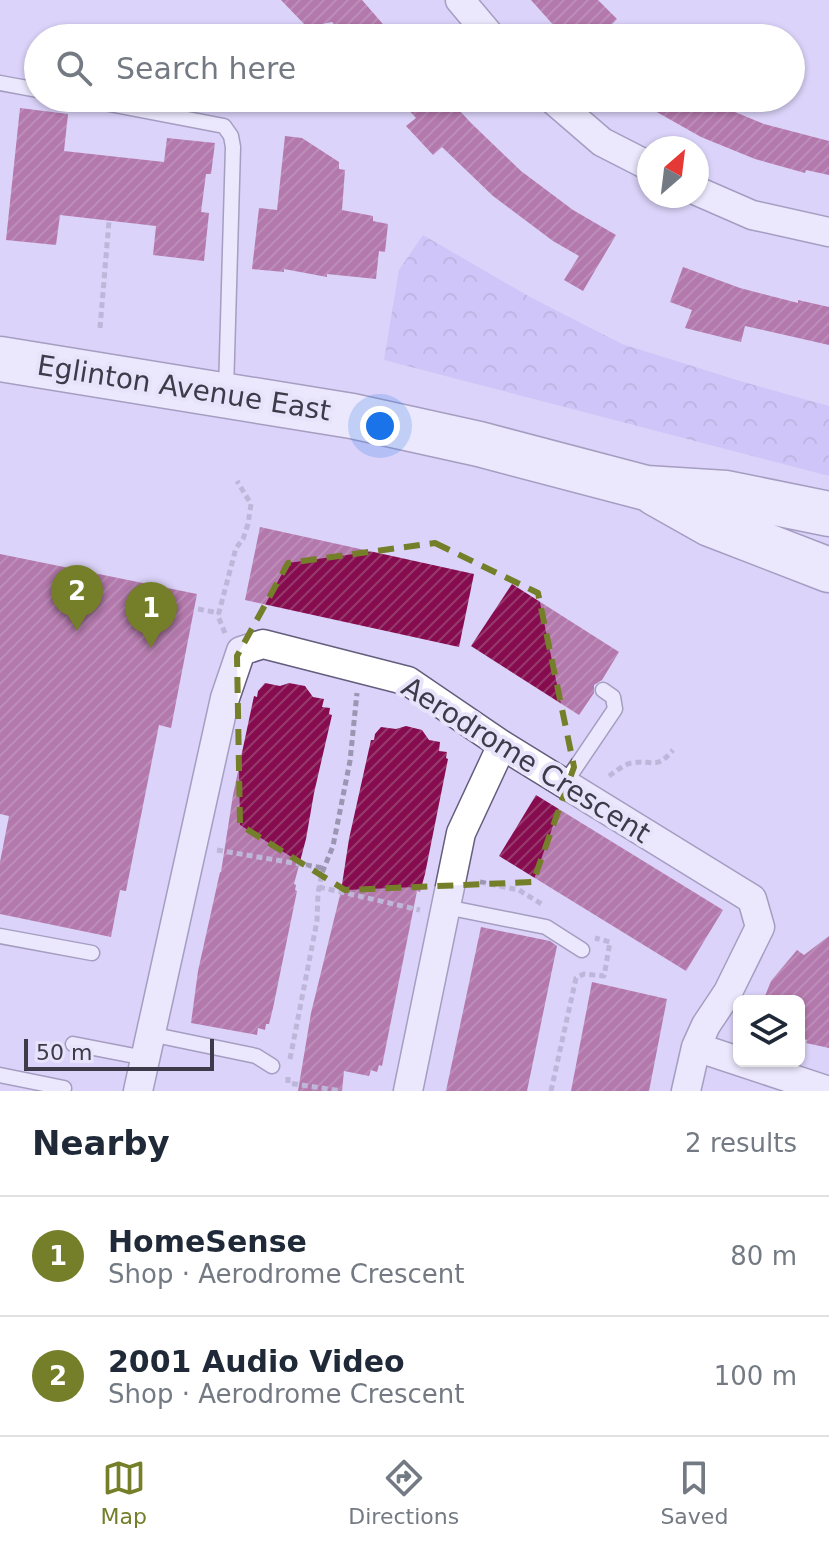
<!DOCTYPE html>
<html lang="en">
<head>
<meta charset="utf-8">
<style>
	body { margin:0; font-family:"DejaVu Sans",sans-serif; background:#f2f2f3; color:#1f2937 }
	.controls { position:absolute; right:24px; bottom:24px; display:grid; overflow:hidden; border-radius:12px; box-shadow:0 2px 6px #0004 }
	.controls button { width:72px; height:72px; display:grid; place-items:center; padding:0; border:0; border-bottom:2px solid #e0e1e3; background:#fff; color:#1f2937; font:40px sans-serif }
	.compass { position:absolute; left:637px; top:136px; width:72px; height:72px; border-radius:50%; background:#fff; box-shadow:0 2px 6px #0004; rotate:28deg }
	.scale { position:absolute; left:24px; bottom:20px; width:190px; box-sizing:border-box; padding-left:8px; border:4px solid #3d3a49; border-top:0; font-size:22px; line-height:28px; white-space:nowrap; color:#3d3a49; -webkit-text-stroke:6px #e7e3fa; paint-order:stroke }
	.you { position:absolute; left:380px; top:426px; width:28px; height:28px; margin:-20px; border:6px solid #fff; border-radius:50%; background:#1a73e8; box-shadow:0 0 0 12px #1a73e833 }
	.badge { display:grid; place-items:center; width:52px; height:52px; border-radius:50%; background:#757e29; color:#fff; font-size:26px; font-weight:700 }
	.pin { position:absolute; translate:-50% -66px; filter:drop-shadow(0 2px 4px #0008) }
	.pin::after { content:''; position:absolute; top:42px; width:28px; height:24px; background:inherit; clip-path:polygon(0 0,100% 0,50% 100%) }
	.list { margin:0; padding:0; list-style:none }
	h2 { display:flex; justify-content:space-between; align-items:center; height:104px; margin:0; padding:0 32px; font-size:34px }
	h2 small { font-size:26px; font-weight:400; color:#747a83 }
	.list li { display:grid; grid-template-columns:52px 1fr auto; gap:24px; align-items:center; box-sizing:border-box; height:120px; padding:0 32px; border-top:2px solid #e0e1e3 }
	.list b { display:block; font-size:30px; white-space:nowrap }
	.list p { margin:0; font-size:26px; white-space:nowrap; color:#747a83 }
	.list em { font-size:26px; font-style:normal; color:#747a83 }
	.icon { flex:none; width:44px; height:44px; fill:none; stroke:currentColor; stroke-width:2; stroke-linecap:round; stroke-linejoin:round }
	.map { position:relative; flex:none; width:829px; height:1091px; overflow:hidden }
	.search { position:absolute; background:#fff; box-shadow:0 2px 6px #0004; left:24px; right:24px; top:24px; height:88px; display:flex; align-items:center; gap:20px; box-sizing:border-box; padding:0 28px; border-radius:44px; color:#747a83; font-size:30px }
	.sheet { height:344px; background:#fff }
	nav { display:flex; justify-content:space-around; align-items:center; box-sizing:border-box; height:112px; border-top:2px solid #e0e1e3; background:#fff; font-size:22px; color:#747a83 }
	nav a { display:grid; justify-items:center; gap:4px }
	nav .on { color:#757e29 }
	.map>svg:first-child { display:block }
</style>
</head>
<body>
<div class="map">
<svg width="829" height="1091" viewBox="0 0 829 1091">
	<defs>
		<pattern id="forest-crowns" width="20" height="18" patternUnits="userSpaceOnUse" patternTransform="scale(2)"><rect width="20" height="18" fill="#c3b4f6"/><path d="M2 6a3 3 0 1 1 6 0M12 15a3 3 0 1 1 6 0" fill="none" stroke="#a093c9"/></pattern>
		<pattern id="building-hatch" width="6" height="6" patternUnits="userSpaceOnUse" patternTransform="scale(2)"><rect width="6" height="6" fill="#860c4f"/><path d="M-1 1l2-2M0 6l6-6M5 7l2-2" fill="none" stroke="#963a6d"/></pattern>
	</defs>
	<rect width="100%" height="100%" fill="#dbd3f9"/>
	<path fill="url(#forest-crowns)" d="M423,235l107,62 92,47 118,37 89,25v70l-445,-116 15,-90z"/>
	<path fill="url(#building-hatch)" d="M281,0h81l33,38h-49l-14,-16 -25,5z
		M531,0h67l19,19 -9,9 10,10h-53z
		M398,98h50l23,25 50,48 52,39 43,25 -33,56 -19,-11 15,-24 -26,-15 -60,-45 -51,-49 -9,8 -27,-29 10,-8z
		M632,98h69l63,26 65,17v34l-23,-5 -1,3 -50,-14 -54,-22z
		M20,108l48,6 -4,37 100,11 3,-24 48,5 -4,31h-5l-5,38 8,1 -5,48 -51,-6 3,-29 -96,-11 -4,30 -50,-5z
		M285,136l17,2 37,24v7l6,1 -3,40 31,6v5l15,3 -3,28 -6,-1 -3,28 -49,-5v3l-43,-8v3l-32,-3 7,-61 18,2z
		M683,267l57,21 58,15v-3l31,7v38l-84,-19 -4,16 -56,-14 7,-18 -22,-8z
		M260,527l214,47 -15,73 -214,-47z
		M0,554l197,40 -26,134 -12,-3 -33,166 -6,-1 -9,47 -111,-23v-52l9,-46 -9,-2z
		M512,584l107,68 -17,28 -8,5v8l-15,22 -108,-69z
		M265,683l15,3 9,-3 16,3 8,11 11,2 -2,8 8,1 -1,6 3,1 -18,78 -8,46 -12,45 2,1 -1,5 2,1 -24,117 -4,16h-3l-1,6 -7,-2 -1,7 -66,-12 7,-52 22,-99h1l12,-77 21,-99 3,1 1,-6z
		M406,726l16,4 7,10 11,2 -1,9 8,1 -1,6 2,1 -23,115 -5,18 -3,-1 -35,175 -3,-1 -2,7 -6,-2 -2,6 -25,-5 -2,20h-44l13,-78 30,-122 8,-52 22,-99h3l1,-6 6,-7 15,2z
		M536,795l187,115 -37,61 -187,-115z
		M481,927l69,14 7,5 -30,145h-81z
		M829,936v112l-23,-5 1,-3 -8,-3v-36h-36l8,-20 26,-31 7,5z
		M592,982l75,17 -18,92h-78z"/>
	<g fill="none" stroke-linecap="round" stroke-linejoin="round">
		<defs>
			<path id="lane" d="M0,83l38,7
				M78,98l146,28 7,10 2,11 -7,244
				M565,783l50,-74 -2,-12 -10,-7
				M446,907l100,20 36,23
				M0,936l92,17
				M150,1034l106,22 16,10
				M73,1044l72,14
				M0,1075l64,13"/>
			<path id="street" d="M460,0l32,38
				M551,98l51,44 47,24
				M697,191l55,24 77,17
				M696,1047l133,44
				M138,1091l87,-393 16,-47 22,-7 145,37 94,64 250,154 8,28 -32,65 -22,33 -10,22 -10,44
				M408,1091l53,-258 41,-88"/>
			<path id="primary" d="M0,359l352,57 127,28 167,44 80,5 103,21
				M655,493l55,31 119,46"/>
		</defs>
		<use href="#lane" stroke="#645d7d" stroke-width="17"/>
		<use href="#street" stroke="#645d7d" stroke-width="31"/>
		<use href="#primary" stroke="#645d7d" stroke-width="47"/>
		<path stroke="#9c96b3" stroke-width="5" stroke-dasharray="6 4" stroke-linecap="butt" d="M100,328l9,-107
			M198,609l21,4
			M225,633l-7,-17 18,-68 7,-9 5,-15 3,-20 -14,-23
			M609,776c6,-4 15,-12 23,-13 22,-4 23,8 41,-13
			M217,850l106,18
			M480,882l39,8 24,15
			M319,887l101,23
			M290,1059l27,-138 1,-28 4,-20 11,-27 17,-85 7,-68
			M288,1077v6l54,8
			M551,1091l25,-113 8,-4 20,2 6,-34 -15,-4"/>
		<use href="#lane" stroke="#fff" stroke-width="14"/>
		<use href="#street" stroke="#fff" stroke-width="28"/>
		<use href="#primary" stroke="#fff" stroke-width="44"/>
	</g>
	<path d="M0 0H829V1091H0ZM435,543l103,50 36,174 -41,115 -188,8 -105,-65 -3,-169 51,-93z" fill="#dbd3f9" fill-opacity=".55" fill-rule="evenodd"/>
	<path fill="none" stroke="#757e29" stroke-width="6" stroke-dasharray="16 10" stroke-linejoin="round" d="M435,543l103,50 36,174 -41,115 -188,8 -105,-65 -3,-169 51,-93z"/>
	<g text-anchor="middle" dominant-baseline="central" stroke-width="8" stroke-linejoin="round" paint-order="stroke">
		<g font-size="28" fill="#3d3a49" stroke="#e7e3fa">
			<text transform="translate(184 388) rotate(9)">Eglinton Avenue East</text>
			<text transform="translate(526 760) rotate(32)">Aerodrome Crescent</text>
		</g>
	</g>
</svg>
<div class="controls">
<button><svg class="icon" aria-label="layers" viewBox="0 0 24 24"><path d="M12 4l9 5-9 5-9-5zM3 14l9 5 9-5"/></svg></button>
</div>
<svg class="compass" viewBox="-18 -18 36 36"><path d="M0-13l5 13h-10z" fill="#e53935"/><path d="M0 13l5-13h-10z" fill="#747a83"/></svg>
<div class="scale">50 m</div>
<div class="you"></div>
<div class="pin badge" style="left:151px;top:648px">1</div>
<div class="pin badge" style="left:77px;top:631px">2</div>
<div class="search"><svg class="icon" aria-label="search" viewBox="0 0 24 24"><circle cx="10" cy="10" r="6"/><path d="M15 15l6 6"/></svg>Search here</div>
</div>
<section class="sheet">
<h2>Nearby<small>2 results</small></h2>
<ul class="list">
<li><span class="badge">1</span><div><b>HomeSense</b><p>Shop · Aerodrome Crescent</p></div><em>80 m</em></li>
<li><span class="badge">2</span><div><b>2001 Audio Video</b><p>Shop · Aerodrome Crescent</p></div><em>100 m</em></li>
</ul>
</section>
<nav>
<a class="on"><svg class="icon" aria-label="map" viewBox="0 0 24 24"><path d="M3 6l6-2 6 2 6-2v14l-6 2-6-2-6 2zM9 4v14M15 6v14"/></svg>Map</a>
<a><svg class="icon" aria-label="directions" viewBox="0 0 24 24"><path d="M12 3l9 9-9 9-9-9zM9 14v-3h6M13 9l2 2-2 2"/></svg>Directions</a>
<a><svg class="icon" aria-label="saved" viewBox="0 0 24 24"><path d="M7 4h10v16l-5-4-5 4z"/></svg>Saved</a>
</nav>
</body>
</html>
